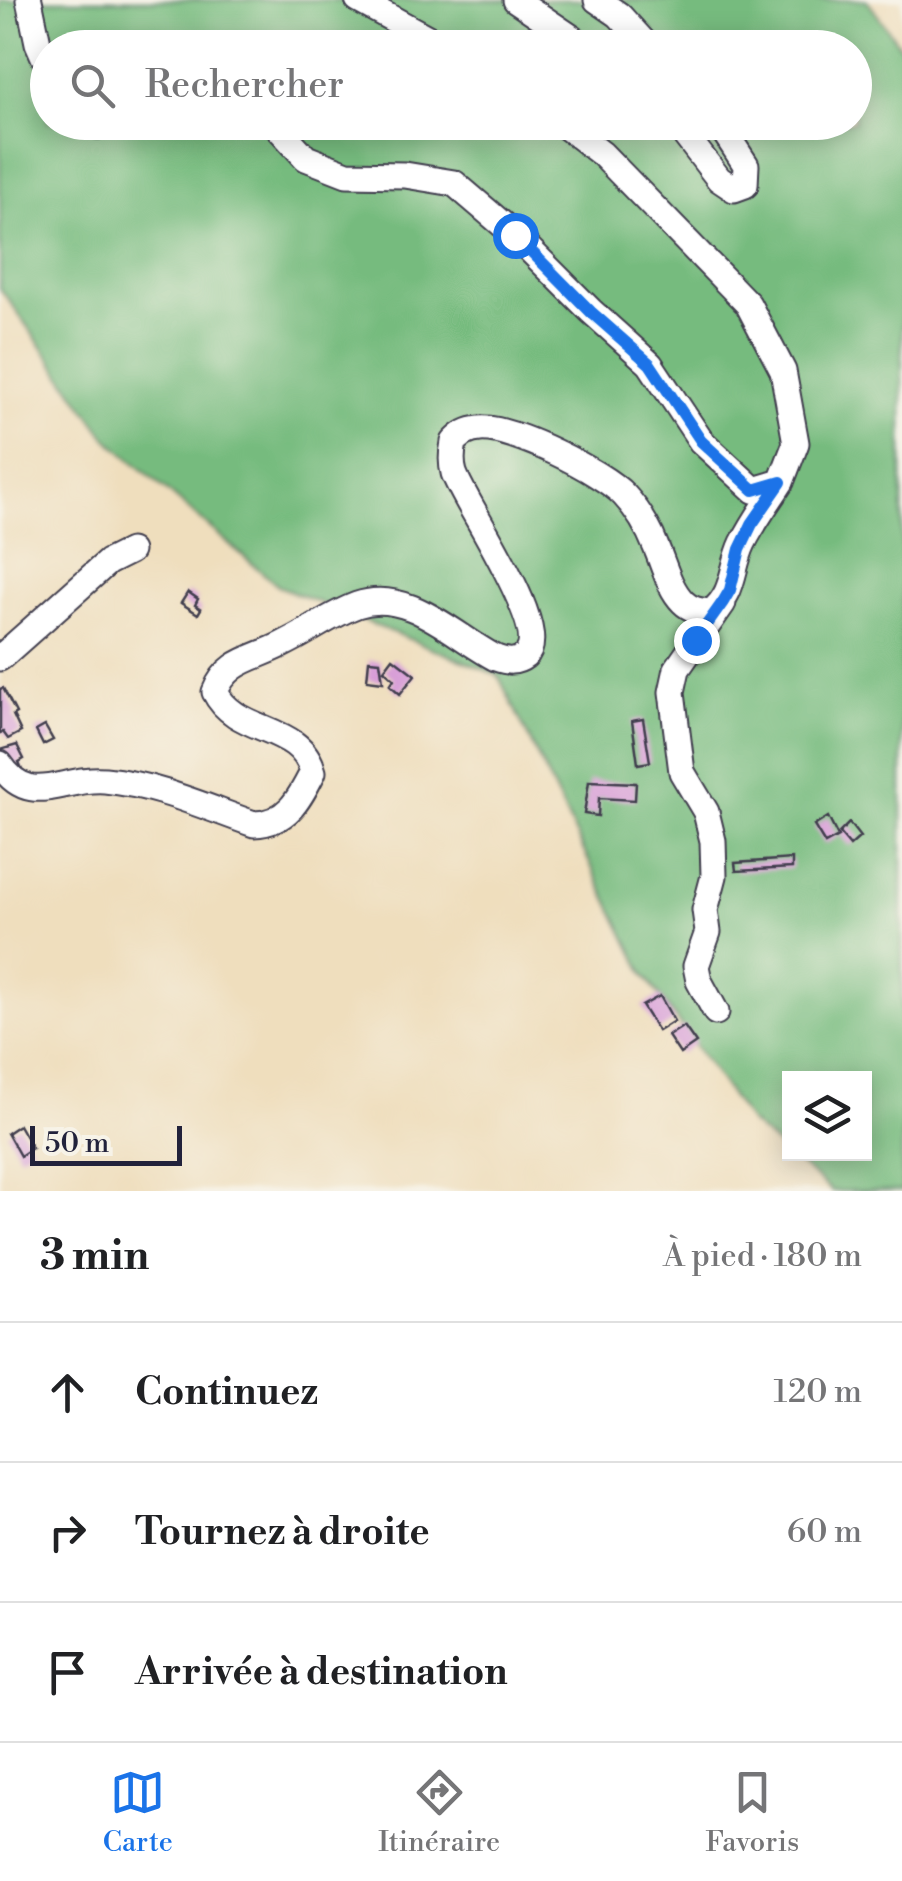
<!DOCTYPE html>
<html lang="fr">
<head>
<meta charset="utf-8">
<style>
	body { margin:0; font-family:"Libre Bodoni",serif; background:#f2f2f2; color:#202124 }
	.controls { position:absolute; right:30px; bottom:30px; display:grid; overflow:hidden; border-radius:0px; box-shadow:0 5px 25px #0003 }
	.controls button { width:90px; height:90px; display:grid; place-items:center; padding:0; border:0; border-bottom:2px solid #e0e0e0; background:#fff; color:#202124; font:50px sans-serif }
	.scale { position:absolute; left:30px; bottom:25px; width:152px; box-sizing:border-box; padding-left:10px; border:5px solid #22223b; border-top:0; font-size:28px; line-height:35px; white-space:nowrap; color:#22223b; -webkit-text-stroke:8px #f7f3e8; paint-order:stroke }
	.stop { position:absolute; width:30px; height:30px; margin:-22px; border:8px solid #1a73e8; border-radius:50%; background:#fff }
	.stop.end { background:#1a73e8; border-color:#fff; box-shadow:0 2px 10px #0008 }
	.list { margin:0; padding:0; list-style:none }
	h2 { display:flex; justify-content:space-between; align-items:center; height:130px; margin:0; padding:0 40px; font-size:42px }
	h2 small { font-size:32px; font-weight:400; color:#757577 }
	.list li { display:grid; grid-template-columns:65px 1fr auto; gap:30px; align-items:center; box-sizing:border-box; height:140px; padding:0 40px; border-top:2px solid #e0e0e0 }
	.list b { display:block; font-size:38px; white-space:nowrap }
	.list em { font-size:32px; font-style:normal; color:#757577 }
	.icon { flex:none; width:55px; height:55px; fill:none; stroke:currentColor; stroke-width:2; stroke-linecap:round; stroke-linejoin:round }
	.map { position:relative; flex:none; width:902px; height:1191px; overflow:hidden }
	.search { position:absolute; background:#fff; box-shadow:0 5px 25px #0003; left:30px; right:30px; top:30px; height:110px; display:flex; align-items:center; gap:25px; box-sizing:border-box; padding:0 35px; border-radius:55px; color:#757577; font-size:38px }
	.sheet { height:550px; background:#fff }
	nav { display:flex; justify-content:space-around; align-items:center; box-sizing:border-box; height:140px; border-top:2px solid #e0e0e0; background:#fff; font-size:28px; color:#757577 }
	nav a { display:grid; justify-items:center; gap:5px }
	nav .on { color:#1a73e8 }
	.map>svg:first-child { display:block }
</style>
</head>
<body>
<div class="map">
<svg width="902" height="1191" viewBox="0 0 902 1191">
	<rect width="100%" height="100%" fill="#f7f3e8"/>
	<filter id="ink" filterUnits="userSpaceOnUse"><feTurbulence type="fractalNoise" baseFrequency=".01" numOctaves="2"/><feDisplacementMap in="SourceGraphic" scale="20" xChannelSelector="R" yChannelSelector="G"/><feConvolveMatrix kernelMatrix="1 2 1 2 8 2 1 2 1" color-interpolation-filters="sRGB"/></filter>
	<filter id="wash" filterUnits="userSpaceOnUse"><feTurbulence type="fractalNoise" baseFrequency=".0048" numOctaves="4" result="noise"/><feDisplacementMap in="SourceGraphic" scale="40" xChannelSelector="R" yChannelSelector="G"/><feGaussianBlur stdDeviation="2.25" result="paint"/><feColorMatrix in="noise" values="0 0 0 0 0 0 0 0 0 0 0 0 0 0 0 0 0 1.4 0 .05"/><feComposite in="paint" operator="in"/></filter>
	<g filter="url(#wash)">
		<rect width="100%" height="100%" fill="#efdebd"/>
		<path fill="#76bb7e" stroke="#4c6e5c" stroke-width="2.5" fill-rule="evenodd" d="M0,0h867l35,49v1142h-70l-83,-69 -105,-148 -146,-299 -220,-89 -171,-147 -107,-151zM48,48h806v74h-806zM790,1078h74v76h-74z"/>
		<g id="blocks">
			<path fill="#d79bd7" d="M188,592l10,7 -3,6 6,4 -3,5 -17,-11z
				M393,658l22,17 -15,19 -10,-9 4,-6 -10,-9z
				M369,660l11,1 3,21 -16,-2z
				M3,688l13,25 -3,2 8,17 -13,7 -5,-7 -3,1v-44z
				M643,719l7,43 -12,2 -6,-43z
				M45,726l8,14 -10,5 -7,-14z
				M17,745l7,14 -5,3 3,7 -8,3 -14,-22z
				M589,781l47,2 -1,17 -36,-2 -1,18 -14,-2z
				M828,817l10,20 -13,7 -11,-18z
				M849,823l11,14 -10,9 -11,-13z
				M792,859v9l-56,3 -1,-8z
				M660,996l14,25 -16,10 -16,-25z
				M684,1026l12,17 -16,11 -12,-18z
				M19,1125l13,23 -12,8 -13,-23z"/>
		</g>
	</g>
	<g filter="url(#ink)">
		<use href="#blocks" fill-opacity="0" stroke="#413e4e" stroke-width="2.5"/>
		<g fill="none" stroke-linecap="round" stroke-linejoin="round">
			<defs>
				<path id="minor" d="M29,0l9,43 10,23
					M358,0l88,48
					M516,0l71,48
					M597,0l22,15 30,33
					M90,122l8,4 23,-4
					M273,122l33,36 41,16 58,1 49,8 61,52 76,76 59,53 51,77 53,49 27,-8 15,-39 -13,-72 -35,-67 -146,-150 -42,-32
					M675,122l44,57 15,10 11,-4 1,-20 -28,-43
					M0,658l108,-96 22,-11
					M0,764c30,46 63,12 105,16 52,5 100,27 149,44 33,-1 45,-24 59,-52 -12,-49 -77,-37 -98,-80 12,-32 39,-33 66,-47 26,-12 49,-30 76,-40 51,-18 98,32 139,53 11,4 20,5 29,-2 29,-26 -60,-151 -71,-183 -3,-10 -2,-21 0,-31 8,-8 14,-12 26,-13 30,-3 123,43 144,66 14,15 25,34 32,52 8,18 13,41 27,55 8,8 17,9 28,10 24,-18 20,-44 32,-69 11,-22 25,-41 38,-61
					M716,1012l-17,-31 -3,-15 12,-34 -3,-22 9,-34 -1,-35 -7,-29 -24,-40 -10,-80 5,-23 46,-66"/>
			</defs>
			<use href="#minor" stroke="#413e4e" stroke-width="29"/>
			<use href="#minor" stroke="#fff" stroke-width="25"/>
		</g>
	</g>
	<g fill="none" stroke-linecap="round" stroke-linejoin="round" filter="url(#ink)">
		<path stroke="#1a73e8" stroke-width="12" d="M515,235l76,77 59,52 51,77 53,49 27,-8 -29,42 -12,25 -10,41 -7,12 -27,38"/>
	</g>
</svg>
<div class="controls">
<button><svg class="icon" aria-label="layers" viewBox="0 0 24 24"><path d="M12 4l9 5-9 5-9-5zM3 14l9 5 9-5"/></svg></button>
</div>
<div class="scale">50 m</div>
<div class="stop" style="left:515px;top:235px"></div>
<div class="stop end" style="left:696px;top:640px"></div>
<div class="search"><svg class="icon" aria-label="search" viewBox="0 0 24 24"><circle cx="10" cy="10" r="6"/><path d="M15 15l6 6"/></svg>Rechercher</div>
</div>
<section class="sheet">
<h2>3 min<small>À pied · 180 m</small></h2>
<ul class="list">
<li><svg class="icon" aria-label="ahead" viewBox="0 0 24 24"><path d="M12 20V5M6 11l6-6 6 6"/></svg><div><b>Continuez</b></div><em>120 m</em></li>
<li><svg class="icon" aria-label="right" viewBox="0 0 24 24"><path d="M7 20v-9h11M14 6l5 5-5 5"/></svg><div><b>Tournez à droite</b></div><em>60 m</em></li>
<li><svg class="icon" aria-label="arrive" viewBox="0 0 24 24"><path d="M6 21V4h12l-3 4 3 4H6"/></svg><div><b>Arrivée à destination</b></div></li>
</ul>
</section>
<nav>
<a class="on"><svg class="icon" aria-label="map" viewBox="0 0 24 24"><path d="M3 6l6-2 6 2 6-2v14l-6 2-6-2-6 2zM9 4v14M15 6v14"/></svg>Carte</a>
<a><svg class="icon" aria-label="directions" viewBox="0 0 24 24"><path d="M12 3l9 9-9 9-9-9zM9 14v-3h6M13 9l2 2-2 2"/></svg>Itinéraire</a>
<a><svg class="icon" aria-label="saved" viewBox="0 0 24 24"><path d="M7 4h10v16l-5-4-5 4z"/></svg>Favoris</a>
</nav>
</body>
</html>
